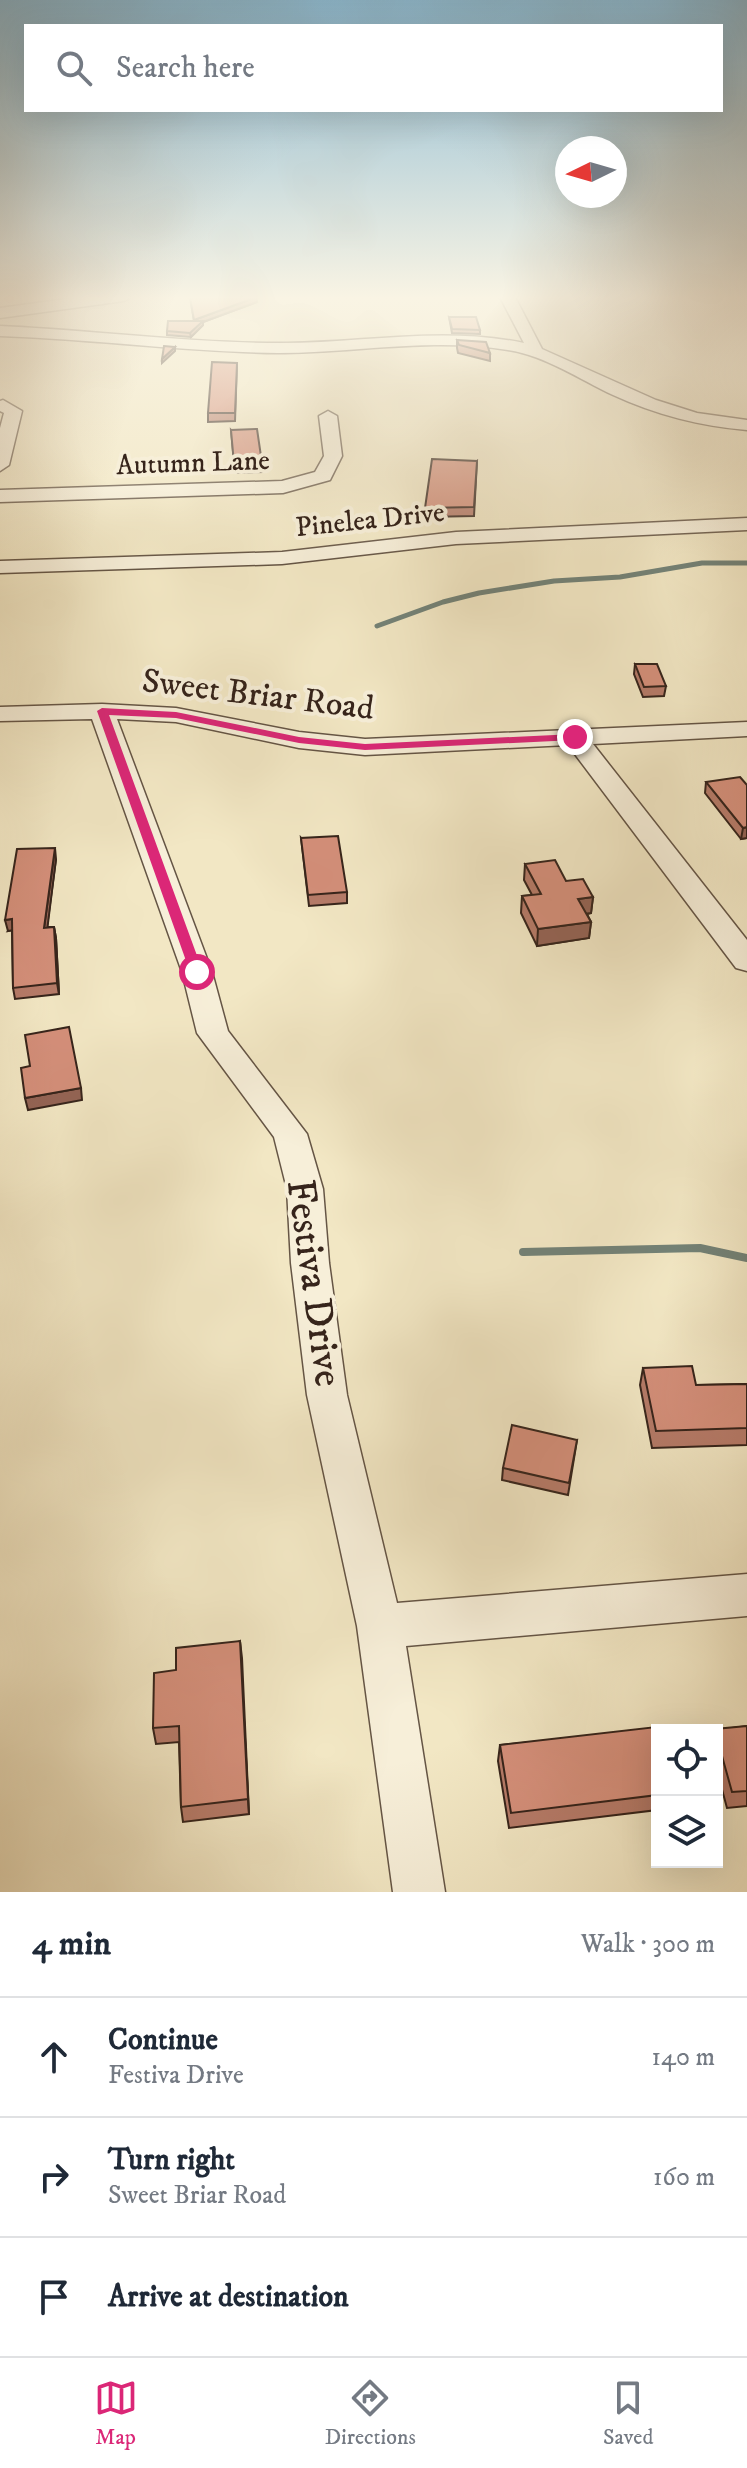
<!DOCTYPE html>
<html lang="en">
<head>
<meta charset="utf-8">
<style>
	body { margin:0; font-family:"IM FELL DW Pica",serif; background:#f2f2f3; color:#1f2937 }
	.controls { position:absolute; right:24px; bottom:24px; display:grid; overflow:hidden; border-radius:0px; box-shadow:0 8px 32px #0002 }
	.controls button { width:72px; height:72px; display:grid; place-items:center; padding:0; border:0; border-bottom:2px solid #e0e1e3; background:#fff; color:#1f2937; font:40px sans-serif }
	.compass { position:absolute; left:555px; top:136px; width:72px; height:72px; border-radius:50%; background:#fff; box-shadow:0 8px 32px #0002; rotate:265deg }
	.stop { position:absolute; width:24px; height:24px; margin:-18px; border:6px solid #db2777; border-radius:50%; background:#fff }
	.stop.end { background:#db2777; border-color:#fff; box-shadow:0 2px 8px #0008 }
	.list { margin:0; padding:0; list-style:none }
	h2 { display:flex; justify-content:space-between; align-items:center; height:104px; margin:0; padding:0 32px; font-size:34px }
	h2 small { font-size:26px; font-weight:400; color:#747a83 }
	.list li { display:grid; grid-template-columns:52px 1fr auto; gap:24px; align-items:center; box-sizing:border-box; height:120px; padding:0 32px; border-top:2px solid #e0e1e3 }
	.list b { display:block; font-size:30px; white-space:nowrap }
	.list p { margin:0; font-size:26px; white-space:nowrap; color:#747a83 }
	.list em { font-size:26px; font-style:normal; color:#747a83 }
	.icon { flex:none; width:44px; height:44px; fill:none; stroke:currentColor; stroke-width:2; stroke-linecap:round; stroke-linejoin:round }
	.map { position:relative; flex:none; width:747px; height:1892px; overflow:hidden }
	.search { position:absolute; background:#fff; box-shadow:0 8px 32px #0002; left:24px; right:24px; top:24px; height:88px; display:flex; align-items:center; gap:20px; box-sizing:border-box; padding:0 28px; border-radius:0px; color:#747a83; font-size:30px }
	.sheet { height:464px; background:#fff }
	nav { display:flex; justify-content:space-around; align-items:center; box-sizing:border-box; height:112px; border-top:2px solid #e0e1e3; background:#fff; font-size:22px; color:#747a83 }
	nav a { display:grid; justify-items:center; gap:4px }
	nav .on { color:#db2777 }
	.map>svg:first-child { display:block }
</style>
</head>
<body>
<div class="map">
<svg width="747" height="1892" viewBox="0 0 747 1892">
	<rect width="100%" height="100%" fill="#f2e7c4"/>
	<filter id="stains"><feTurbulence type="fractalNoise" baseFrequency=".0025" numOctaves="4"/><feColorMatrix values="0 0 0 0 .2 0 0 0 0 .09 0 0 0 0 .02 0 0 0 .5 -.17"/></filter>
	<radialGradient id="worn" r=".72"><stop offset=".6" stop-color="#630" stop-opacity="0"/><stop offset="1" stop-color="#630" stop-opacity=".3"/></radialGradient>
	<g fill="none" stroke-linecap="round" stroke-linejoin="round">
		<path stroke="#738277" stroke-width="5" d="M377,626l66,-24 36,-9 75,-12 66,-4 82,-14h45"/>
		<path stroke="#738277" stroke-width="8" d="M523,1252l177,-4 47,10"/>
		<defs>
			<path id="minor" d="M80,297h51l-7,4 -124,17v-10z
				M500,297h15l27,52 114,51 41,13 50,7v10c-47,-4 -91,-15 -134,-35 -34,-16 -67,-39 -105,-45 -76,-13 -153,3 -230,3 -93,-1 -185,-14 -278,-17v-10c93,4 187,17 280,17 81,0 163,-17 244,0z
				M3,400l19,11 -13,54 -9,6v-43l4,-15 -4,-2v-10z
				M328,411l9,5 5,40 -12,24 -47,13 -283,9v-12l282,-9 33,-9 9,-16 -5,-40z
				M747,518v12l-291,14 -174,20 -282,9v-12l282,-9 174,-20z
				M102,704l74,4 123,24 66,7 382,-17v14l-154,8 154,196v31l-11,-3 -168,-223 -203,10 -66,-7 -123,-26 -59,-3 95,253 16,59 79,103 16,55 6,74 18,132 50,208 350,-29v42l-341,30 39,246h-52l-36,-266 -50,-231 -16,-132 -4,-74 -13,-52 -77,-104 -15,-61 -90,-253 -92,2v-14z"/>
		</defs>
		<use href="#minor" stroke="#655545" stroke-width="3"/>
		<use href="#minor" fill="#f7efd9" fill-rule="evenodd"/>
	</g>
	<path fill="#b67b69" stroke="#36241b" stroke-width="2" d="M257,302l-54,20v3l-12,12 -24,-2v-4l27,-10 -3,-18z
		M449,317l31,13v4l-28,-1z
		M457,340l33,13v8l-32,-8 -1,-5z
		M237,363l-2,58 -27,1v-9z
		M231,430l31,33v9l-27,1z
		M477,461l-3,55 -49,1v-9z
		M635,664l31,22 -2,10 -21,1 -9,-23z
		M706,782l41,3v53l-6,1 -36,-46z
		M301,838l46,54v11l-38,3z
		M56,859l-9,68h7l2,11 3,56 -44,5 -2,-11 -1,-58 -4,1z
		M525,864l41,17 27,16 -2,16 -4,1 4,8 -2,16 -52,8 -16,-33 1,-17 10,-1 -8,-15z
		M643,1368l53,17 51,-1v61l-95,3 -12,-63z
		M577,1440l-9,55 -66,-15 1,-12z
		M240,1641l9,173 -66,8 -2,-15 -2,-65 -23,2 -3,-16 23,-58z
		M747,1726v80l-20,2 -10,-37v-41z
		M657,1730v80l-148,18 -11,-67 2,-16z"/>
	<path fill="#946455" stroke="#36241b" stroke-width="2" d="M257,297v5l-54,20v3l-12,12 -1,-4 4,-8v-5z
		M175,347v4l-13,12v-4z
		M747,827v11l-6,1 2,-11z
		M55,848l1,11 -10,80 -2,-11z
		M593,897l-2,16 -14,2 1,-16z
		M12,919l2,11 -6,1 -3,-11z
		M591,922l-2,16 -52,8 1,-17z
		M54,927l2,11 3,56 -2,-11z
		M81,1088l1,12 -54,10 -3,-12z
		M240,1641l2,17 7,156 -1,-15z"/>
	<path fill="#d48f7a" stroke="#36241b" stroke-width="2" d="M195,297h62l-63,23 -4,-22z
		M449,317h27l4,13 -28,-1z
		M168,321h35l-13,12 -23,-2z
		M457,340l29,2 4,11 -31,-8z
		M164,346l11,1 -13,12z
		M212,362l25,1 -2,50h-27z
		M257,429l5,34 -28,1 -3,-34z
		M432,459l45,2 -3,46 -49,1z
		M635,664h22l9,22 -22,1z
		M740,777l7,8v42l-4,1 -37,-46z
		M338,836l9,56 -39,3 -7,-57z
		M55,848l-11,80 10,-1 3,56 -44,5 -1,-69 -7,1 12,-71z
		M555,860l11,21 17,-2 10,18 -15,2 13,23 -53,7 -16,-33 19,-2 -16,-30z
		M69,1027l12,61 -56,10 -4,-30 9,-2 -5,-31z
		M692,1366l4,19 51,-1v44l-91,3 -13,-63z
		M512,1425l65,15 -8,43 -66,-15z
		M240,1641l8,158 -67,8 -2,-81 -26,2 1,-55 22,-3v-22z
		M747,1726v65l-15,1 -15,-54v-8l-2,-1z
		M656,1727l1,68 -146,18 -11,-68z"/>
	<linearGradient id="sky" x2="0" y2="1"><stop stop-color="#89b9d3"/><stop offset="0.53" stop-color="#f9f4e4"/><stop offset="1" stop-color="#f9f4e4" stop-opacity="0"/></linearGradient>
	<rect width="747" height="562" fill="url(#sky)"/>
	<path fill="#db2777" d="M102,708l74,4 123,25 66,7 210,-10 6,3 -6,3 -210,10 -66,-7 -123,-25 -67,-3 94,257 -6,5 -7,-5 -93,-261z"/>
	<g text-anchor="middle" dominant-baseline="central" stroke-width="8" stroke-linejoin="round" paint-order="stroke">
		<g font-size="28" fill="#36241b" stroke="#f7efd9">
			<text transform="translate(193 463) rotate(-2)">Autumn Lane</text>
			<text transform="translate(370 520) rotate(-6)">Pinelea Drive</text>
		</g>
		<g font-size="34" fill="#36241b" stroke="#f7efd9">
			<text transform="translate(258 695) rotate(7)">Sweet Briar Road</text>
		</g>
		<g font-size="40" fill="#36241b" stroke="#f7efd9">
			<text transform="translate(313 1283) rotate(82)">Festiva Drive</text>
		</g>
	</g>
	<rect width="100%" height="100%" filter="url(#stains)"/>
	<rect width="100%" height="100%" fill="url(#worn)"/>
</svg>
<div class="controls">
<button><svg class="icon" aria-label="locate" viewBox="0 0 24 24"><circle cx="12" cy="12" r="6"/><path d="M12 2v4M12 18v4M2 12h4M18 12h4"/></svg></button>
<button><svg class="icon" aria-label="layers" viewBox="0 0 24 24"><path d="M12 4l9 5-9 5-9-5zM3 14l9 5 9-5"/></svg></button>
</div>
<svg class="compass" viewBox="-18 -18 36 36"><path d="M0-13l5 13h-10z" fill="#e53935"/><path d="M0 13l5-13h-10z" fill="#747a83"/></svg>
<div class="stop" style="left:197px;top:972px"></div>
<div class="stop end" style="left:575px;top:737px"></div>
<div class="search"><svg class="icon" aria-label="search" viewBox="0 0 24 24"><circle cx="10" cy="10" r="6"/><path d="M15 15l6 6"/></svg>Search here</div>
</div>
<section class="sheet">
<h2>4 min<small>Walk · 300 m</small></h2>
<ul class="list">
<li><svg class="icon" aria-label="ahead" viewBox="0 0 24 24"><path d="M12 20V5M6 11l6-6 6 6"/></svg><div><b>Continue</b><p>Festiva Drive</p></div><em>140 m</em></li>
<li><svg class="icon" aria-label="right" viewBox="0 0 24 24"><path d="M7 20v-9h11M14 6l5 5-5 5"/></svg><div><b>Turn right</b><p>Sweet Briar Road</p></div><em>160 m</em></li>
<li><svg class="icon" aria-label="arrive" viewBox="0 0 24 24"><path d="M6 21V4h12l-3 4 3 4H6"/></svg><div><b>Arrive at destination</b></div></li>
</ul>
</section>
<nav>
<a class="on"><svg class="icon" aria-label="map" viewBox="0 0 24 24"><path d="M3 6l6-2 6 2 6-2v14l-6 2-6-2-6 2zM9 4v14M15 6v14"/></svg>Map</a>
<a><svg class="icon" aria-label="directions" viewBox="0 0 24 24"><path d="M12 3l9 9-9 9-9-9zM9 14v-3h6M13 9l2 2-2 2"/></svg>Directions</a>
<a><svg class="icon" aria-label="saved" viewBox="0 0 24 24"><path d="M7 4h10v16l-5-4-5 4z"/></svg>Saved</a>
</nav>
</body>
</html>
